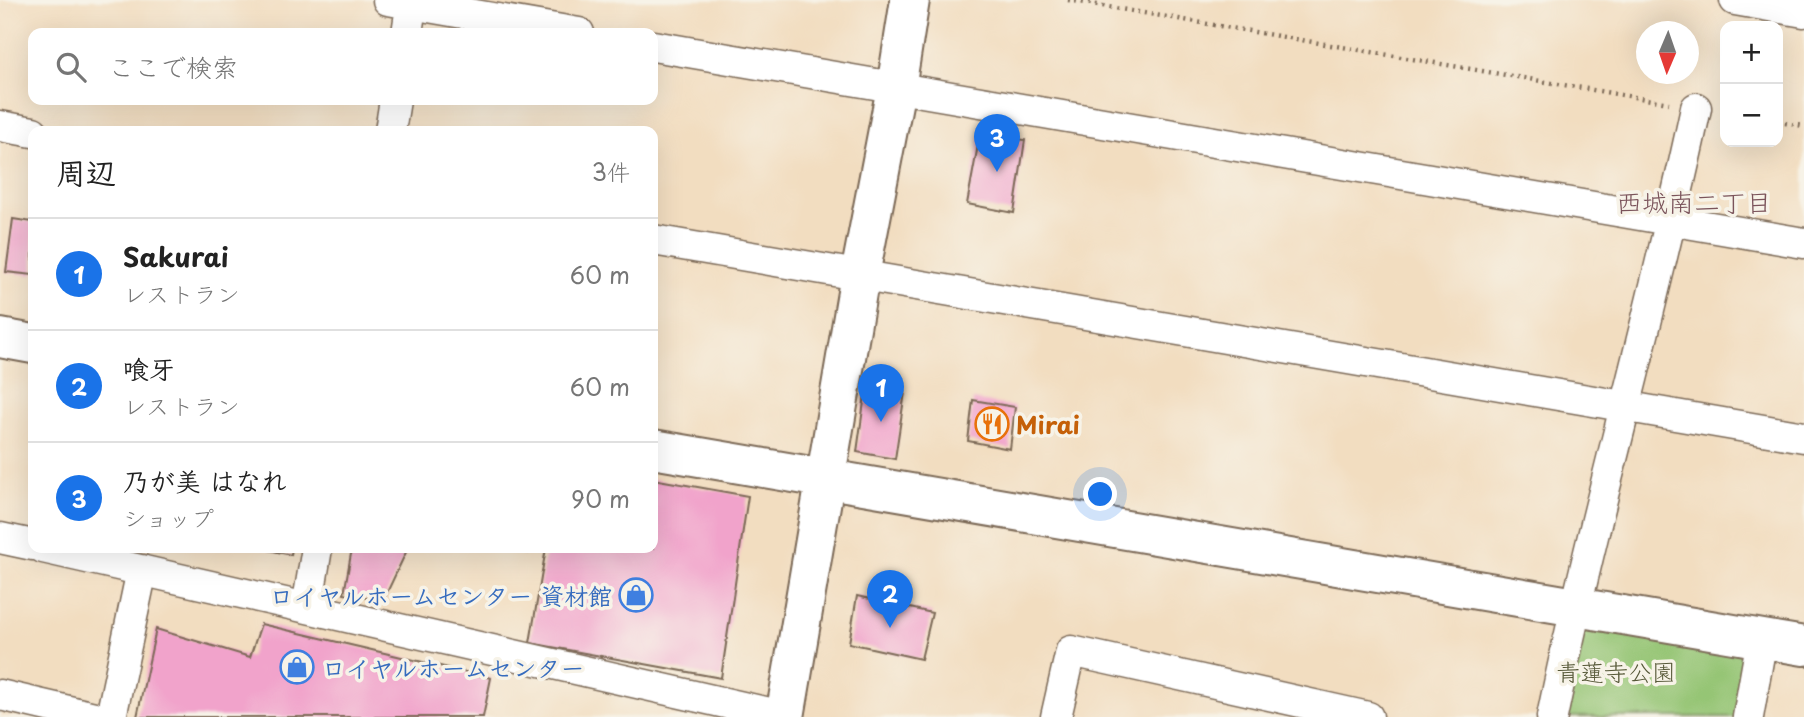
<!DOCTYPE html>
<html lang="ja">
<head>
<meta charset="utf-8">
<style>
	body { margin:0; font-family:"Playpen Sans","Klee One",sans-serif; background:#f6f6f6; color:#222 }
	.controls { position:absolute; right:21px; top:21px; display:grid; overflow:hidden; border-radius:14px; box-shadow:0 7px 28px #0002 }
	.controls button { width:63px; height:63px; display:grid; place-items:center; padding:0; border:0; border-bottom:2px solid #e0e0e0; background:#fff; color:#222; font:35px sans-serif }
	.compass { position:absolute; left:1636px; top:21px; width:63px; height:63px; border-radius:50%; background:#fff; box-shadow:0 7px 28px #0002; rotate:182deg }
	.you { position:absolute; left:1101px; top:495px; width:24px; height:24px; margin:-18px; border:5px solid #fff; border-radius:50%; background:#1a73e8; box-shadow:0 0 0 10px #1a73e833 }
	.badge { display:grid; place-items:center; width:46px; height:46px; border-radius:50%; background:#1a73e8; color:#fff; font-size:23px; font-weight:700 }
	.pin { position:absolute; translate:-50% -58px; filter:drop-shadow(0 2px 4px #0008) }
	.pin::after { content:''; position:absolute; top:37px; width:24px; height:21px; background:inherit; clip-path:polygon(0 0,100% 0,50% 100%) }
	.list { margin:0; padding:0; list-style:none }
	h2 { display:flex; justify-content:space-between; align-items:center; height:91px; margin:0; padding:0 28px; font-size:30px }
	h2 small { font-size:23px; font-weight:400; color:#767676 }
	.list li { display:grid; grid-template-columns:46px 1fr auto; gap:21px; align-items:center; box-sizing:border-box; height:112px; padding:0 28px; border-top:2px solid #e0e0e0 }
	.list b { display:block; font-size:26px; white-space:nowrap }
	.list p { margin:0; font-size:23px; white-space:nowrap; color:#767676 }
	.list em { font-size:23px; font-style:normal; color:#767676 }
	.icon { flex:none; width:38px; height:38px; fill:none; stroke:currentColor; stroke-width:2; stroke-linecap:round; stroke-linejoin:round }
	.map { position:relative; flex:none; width:1804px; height:717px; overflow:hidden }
	.search { position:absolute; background:#fff; box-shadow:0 7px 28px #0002; left:28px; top:28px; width:630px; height:77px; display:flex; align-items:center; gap:18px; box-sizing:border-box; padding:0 24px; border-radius:14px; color:#767676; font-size:26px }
	.panel { position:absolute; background:#fff; box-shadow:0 7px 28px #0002; left:28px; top:126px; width:630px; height:427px; border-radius:14px }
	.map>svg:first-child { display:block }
</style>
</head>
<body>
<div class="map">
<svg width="1804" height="717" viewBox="0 0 1804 717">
	<rect width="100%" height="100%" fill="#f7f3e8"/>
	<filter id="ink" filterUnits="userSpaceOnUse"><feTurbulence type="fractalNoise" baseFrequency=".0143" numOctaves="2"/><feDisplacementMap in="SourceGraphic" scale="14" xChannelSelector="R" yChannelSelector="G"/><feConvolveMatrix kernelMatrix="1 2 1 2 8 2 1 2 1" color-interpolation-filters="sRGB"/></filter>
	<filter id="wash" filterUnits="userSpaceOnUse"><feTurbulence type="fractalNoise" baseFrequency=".00686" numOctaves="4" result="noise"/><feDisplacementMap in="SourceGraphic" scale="28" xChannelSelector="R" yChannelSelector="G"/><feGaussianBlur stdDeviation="1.57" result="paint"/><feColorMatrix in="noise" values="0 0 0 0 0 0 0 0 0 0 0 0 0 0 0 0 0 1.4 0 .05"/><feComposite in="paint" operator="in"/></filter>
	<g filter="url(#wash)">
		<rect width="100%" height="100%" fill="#f2ddc0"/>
		<path fill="#95c574" stroke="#687849" stroke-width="2" d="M1578,625l162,22 8,10 -12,60h-177z"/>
		<g id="blocks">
			<path fill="#f1a3cb" d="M980,134l45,6 -11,73 -47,-9z
				M13,219l20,3v53l-27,-3z
				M866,387l39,5 -10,67 -38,-7z
				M973,400l42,7 -5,42 -42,-8z
				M653,479l95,17 -27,182 -191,-35 16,-95h107z
				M260,548h32l-1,7z
				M352,548h56l-25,53 -39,-7z
				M501,548h28l-1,5 -27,-4z
				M857,596l75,17 -11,46 -72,-16z
				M261,624l230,54 -8,39h-346l19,-88 94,28z"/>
		</g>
	</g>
	<g filter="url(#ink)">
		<use href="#blocks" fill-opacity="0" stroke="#7b6957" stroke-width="2"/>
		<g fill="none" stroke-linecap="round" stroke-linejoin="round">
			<defs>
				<path id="minor" d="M388,0l191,33
					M1735,0l69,12
					M407,33l5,-33
					M653,46l1151,197
					M0,126l33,6
					M390,131l5,-31
					M653,240l1151,197
					M0,538l33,7
					M43,548l744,169
					M307,608l10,-60
					M0,695l95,22
					M111,717l31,-147
					M1056,717l15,-66 297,66
					M1552,717c42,-204 101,-405 144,-609
					M1748,717l14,-79"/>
				<path id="tertiary" d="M0,338l33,6
					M653,449l1151,197
					M785,717l75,-442 36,-187 14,-88"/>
			</defs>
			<use href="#minor" stroke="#7b6957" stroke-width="33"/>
			<use href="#tertiary" stroke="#7b6957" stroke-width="42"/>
			<path stroke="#7b6957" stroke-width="4.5" stroke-dasharray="2 5" stroke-linecap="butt" d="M1068,0l601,103
				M1778,122l26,4"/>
			<use href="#minor" stroke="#fff" stroke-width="30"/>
			<use href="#tertiary" stroke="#fff" stroke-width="38"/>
		</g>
	</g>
	<defs>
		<symbol id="restaurant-ring" viewBox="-11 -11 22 22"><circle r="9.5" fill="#f7f3e8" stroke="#e8710a" stroke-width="1.5"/><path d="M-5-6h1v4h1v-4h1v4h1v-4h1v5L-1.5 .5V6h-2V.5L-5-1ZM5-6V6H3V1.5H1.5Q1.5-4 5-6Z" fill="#e8710a"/></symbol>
		<symbol id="shop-ring" viewBox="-11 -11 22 22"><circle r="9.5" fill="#f7f3e8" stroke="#3f7fe0" stroke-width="1.5"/><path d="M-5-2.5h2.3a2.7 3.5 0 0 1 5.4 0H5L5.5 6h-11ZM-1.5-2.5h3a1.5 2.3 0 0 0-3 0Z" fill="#3f7fe0"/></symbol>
	</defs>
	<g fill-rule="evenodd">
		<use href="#restaurant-ring" x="973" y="405" width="38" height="38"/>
		<use href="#shop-ring" x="617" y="576" width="38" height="38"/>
		<use href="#shop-ring" x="278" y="648" width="38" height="38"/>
	</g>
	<g text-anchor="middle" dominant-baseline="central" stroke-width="7" stroke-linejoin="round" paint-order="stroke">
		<g font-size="24" font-weight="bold" fill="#c56008" stroke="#f7f3e8" text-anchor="start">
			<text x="1016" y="424">Mirai</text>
		</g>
		<g font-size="24" font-weight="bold" fill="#366cbe" stroke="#f7f3e8" text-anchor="end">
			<text x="612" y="595">ロイヤルホームセンター 資材館</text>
			<text x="322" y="667" text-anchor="start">ロイヤルホームセンター</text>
		</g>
		<g font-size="24" fill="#565838" stroke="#f7f3e8">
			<text x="1616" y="671">青蓮寺公園</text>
		</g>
		<g font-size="26" fill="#7b545b" stroke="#f7f3e8">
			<text x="1694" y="201">西城南二丁目</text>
		</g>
	</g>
</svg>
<div class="controls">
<button>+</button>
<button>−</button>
</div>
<svg class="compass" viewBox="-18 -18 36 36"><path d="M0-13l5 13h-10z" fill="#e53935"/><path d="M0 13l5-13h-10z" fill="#767676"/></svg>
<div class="you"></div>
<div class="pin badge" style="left:881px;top:422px">1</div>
<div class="pin badge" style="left:890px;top:628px">2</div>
<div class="pin badge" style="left:997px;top:172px">3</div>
<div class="search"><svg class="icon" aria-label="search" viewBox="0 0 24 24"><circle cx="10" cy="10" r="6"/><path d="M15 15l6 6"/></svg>ここで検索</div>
<section class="panel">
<h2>周辺<small>3件</small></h2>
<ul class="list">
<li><span class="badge">1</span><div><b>Sakurai</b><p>レストラン</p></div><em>60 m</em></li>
<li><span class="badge">2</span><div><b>喰牙</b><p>レストラン</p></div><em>60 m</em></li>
<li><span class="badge">3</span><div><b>乃が美 はなれ</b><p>ショップ</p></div><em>90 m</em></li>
</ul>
</section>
</div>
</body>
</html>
